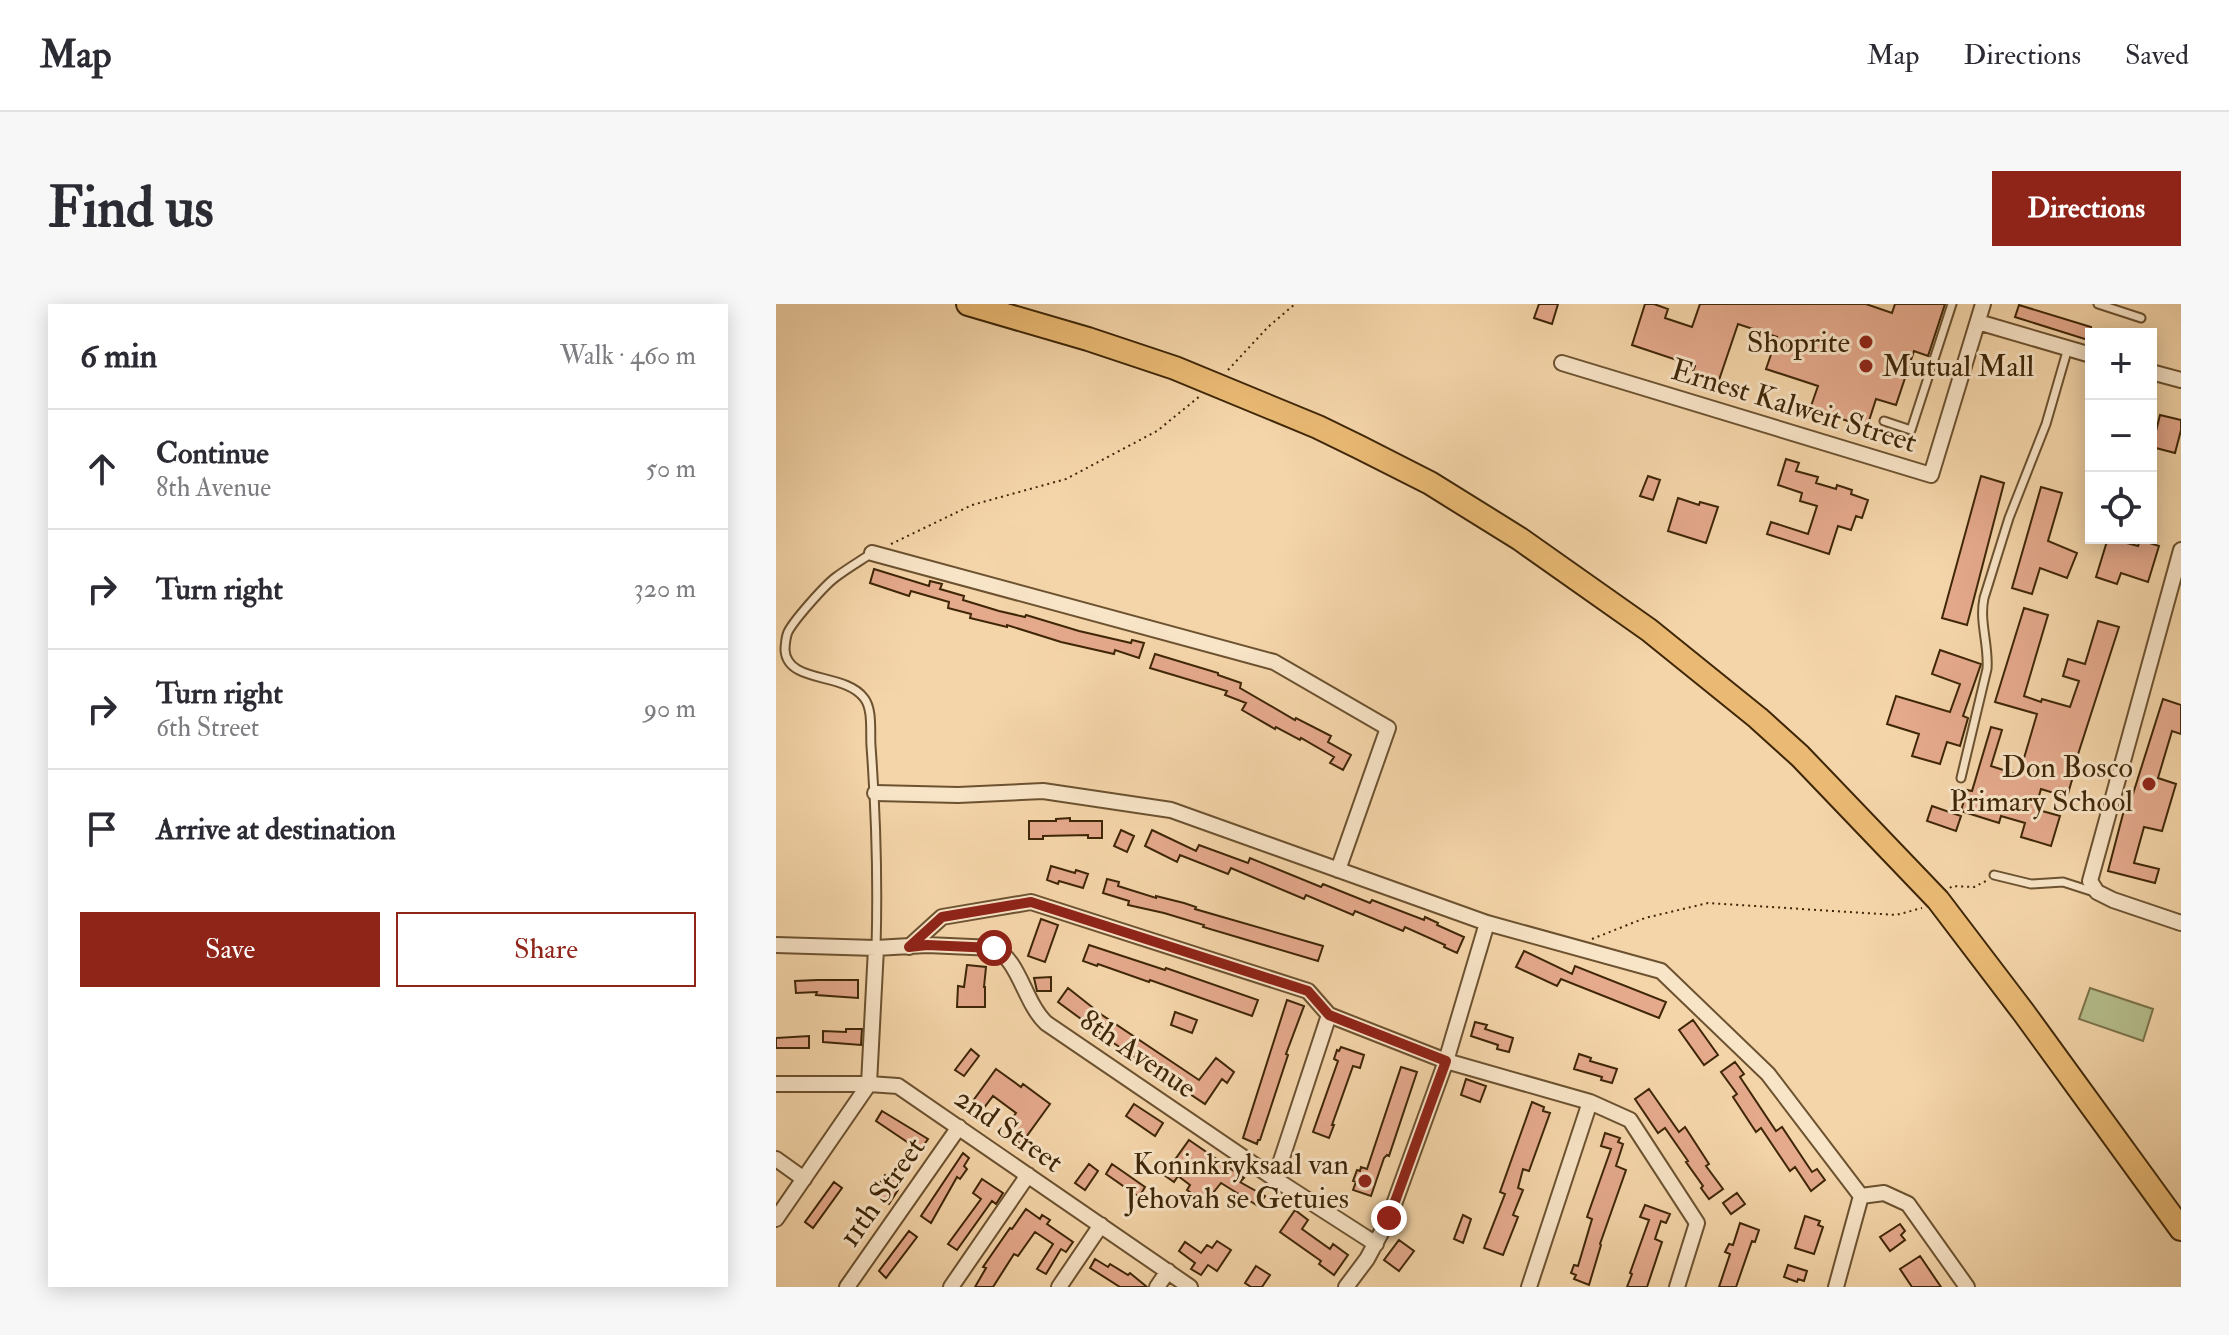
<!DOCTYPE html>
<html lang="en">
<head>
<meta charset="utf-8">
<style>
	body { margin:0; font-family:"IM FELL Double Pica",serif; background:#f7f7f7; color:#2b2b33 }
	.controls { position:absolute; right:24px; top:24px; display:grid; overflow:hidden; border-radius:0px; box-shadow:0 4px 20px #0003 }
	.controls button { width:72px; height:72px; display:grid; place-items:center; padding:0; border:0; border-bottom:2px solid #e1e1e2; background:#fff; color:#2b2b33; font:40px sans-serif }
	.stop { position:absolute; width:24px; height:24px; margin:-18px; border:6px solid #8f2418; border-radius:50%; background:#fff }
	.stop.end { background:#8f2418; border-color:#fff; box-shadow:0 2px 8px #0008 }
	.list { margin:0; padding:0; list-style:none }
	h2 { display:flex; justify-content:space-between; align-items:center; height:104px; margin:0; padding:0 32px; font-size:34px }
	h2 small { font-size:26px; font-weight:400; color:#7c7c81 }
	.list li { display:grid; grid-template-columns:52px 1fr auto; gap:24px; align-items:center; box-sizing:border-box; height:120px; padding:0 32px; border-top:2px solid #e1e1e2 }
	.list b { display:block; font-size:30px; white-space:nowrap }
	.list p { margin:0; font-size:26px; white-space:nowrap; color:#7c7c81 }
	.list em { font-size:26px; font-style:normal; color:#7c7c81 }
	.actions { display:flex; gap:16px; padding:24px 32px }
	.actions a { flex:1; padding:18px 0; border:2px solid #8f2418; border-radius:0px; text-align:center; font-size:28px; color:#8f2418 }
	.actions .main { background:#8f2418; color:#fff }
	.icon { flex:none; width:44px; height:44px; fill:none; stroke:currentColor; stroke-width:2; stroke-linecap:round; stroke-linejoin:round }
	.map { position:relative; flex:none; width:1405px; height:983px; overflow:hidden; border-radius:0px }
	header { display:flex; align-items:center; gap:48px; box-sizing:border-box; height:112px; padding:0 40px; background:#fff; border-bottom:2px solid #e1e1e2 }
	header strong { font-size:38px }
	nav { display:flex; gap:44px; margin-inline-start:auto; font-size:28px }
	.intro { display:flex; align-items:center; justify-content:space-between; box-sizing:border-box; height:192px; padding:0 48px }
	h1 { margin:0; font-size:56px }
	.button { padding:20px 36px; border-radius:0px; background:#8f2418; color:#fff; font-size:28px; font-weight:700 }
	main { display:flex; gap:48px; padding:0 48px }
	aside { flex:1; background:#fff; border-radius:0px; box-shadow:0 4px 20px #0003 }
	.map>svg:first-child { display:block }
</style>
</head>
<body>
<header>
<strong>Map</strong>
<nav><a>Map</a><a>Directions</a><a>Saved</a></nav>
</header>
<div class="intro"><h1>Find us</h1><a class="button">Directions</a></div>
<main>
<aside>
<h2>6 min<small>Walk · 460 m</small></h2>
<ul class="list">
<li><svg class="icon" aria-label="ahead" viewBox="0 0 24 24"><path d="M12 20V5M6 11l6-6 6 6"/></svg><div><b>Continue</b><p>8th Avenue</p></div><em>50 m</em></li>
<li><svg class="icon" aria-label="right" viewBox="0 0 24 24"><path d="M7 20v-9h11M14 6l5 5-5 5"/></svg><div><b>Turn right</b></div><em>320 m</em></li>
<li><svg class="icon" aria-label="right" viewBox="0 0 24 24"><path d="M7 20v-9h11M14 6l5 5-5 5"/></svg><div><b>Turn right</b><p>6th Street</p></div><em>90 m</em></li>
<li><svg class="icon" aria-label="arrive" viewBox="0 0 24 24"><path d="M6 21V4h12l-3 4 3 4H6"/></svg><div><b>Arrive at destination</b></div></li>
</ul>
<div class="actions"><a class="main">Save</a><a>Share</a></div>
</aside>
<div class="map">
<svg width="1405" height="983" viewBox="0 0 1405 983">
	<rect width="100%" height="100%" fill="#f4d5a9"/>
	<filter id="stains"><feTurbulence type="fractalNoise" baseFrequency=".0025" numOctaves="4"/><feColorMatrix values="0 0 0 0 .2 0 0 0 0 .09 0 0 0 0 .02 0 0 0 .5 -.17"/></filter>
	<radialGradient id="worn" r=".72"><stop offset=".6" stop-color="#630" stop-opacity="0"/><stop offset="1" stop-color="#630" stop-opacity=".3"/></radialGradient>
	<path fill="#b5be8c" stroke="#7a724a" stroke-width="2" d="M1314,684l63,21 -10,32 -64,-22z"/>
	<path fill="#e5a98c" stroke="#3e2607" stroke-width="2" d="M763,0h19l-6,20 -18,-6z
		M869,0h9l14,5 -3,9 27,9 8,-23h166l26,9 3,-9h50l-17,52 -14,-5 -18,54 -20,-6 -9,28 -57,-18 8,-23 -52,-17 11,-32 -39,-13 -19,56 -26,-9 2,-5 -63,-21z
		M1243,1l72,22v14l-76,-24z
		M1384,111l21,5v10l-6,23 -23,-6z
		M1010,155l13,4 -3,8 22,6 -2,6 20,6 1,-4 15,5 -1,4 17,6 -6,18 -6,-2 -5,14 -13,-4 -9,28 -62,-20 4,-12 37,12 9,-28 -17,-5 2,-8 -24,-8z
		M872,172l12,4 -7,20 -13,-4z
		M1205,172l23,7 -37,142 -25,-7z
		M1265,183l21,6 -14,48 29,12 -10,25 -27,-10 -8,26 -20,-6z
		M902,194l21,7 1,-3 18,5 -12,36 -38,-12z
		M1332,234l30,8 2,-6 19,6 -11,36 -27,-9 -4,11 -21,-7z
		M98,265l55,17 1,-5 12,3 -2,5 24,7 -1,4 36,11 26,6 1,-2 53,16 52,12 1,-3 12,3 -5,15 -24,-8 -1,4 -53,-12 -54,-17v2l-37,-9 1,-4 -23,-6 1,-6 -38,-11 -2,5 -39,-13z
		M1248,304l24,7 -24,81 17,6 1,-3 28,8 9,-26 -16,-5 5,-17 17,5 13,-43 21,6 -47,146h2l-7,24 -26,-8 -6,20 25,7 -9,30 -30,-9 4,-14 -24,-7 -2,7 -38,-12 6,-21 5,1 19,-64 11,3 -11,36 28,9 18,-61 -42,-12z
		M1164,346l41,14 -18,52 5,2 -8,28 -13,-4 -7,22 -28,-8 7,-22 -32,-10 9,-28 54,16 10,-28 -28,-10z
		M379,350l63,19v2l23,8 -1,5 55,32 1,-2 35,18 -3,6 23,13 -8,15 -13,-7 4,-6 -33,-19 -1,2 -24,-13 -1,2 -33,-19 4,-7 -21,-8 2,-4 -77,-23z
		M1387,395l18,6v29l-9,-3 -14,47 18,6 -14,47 -18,-4 -10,36 25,6 -4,14 -47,-12 20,-76 4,2z
		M1156,502l29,10 -5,15 -29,-10z
		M294,514v3h32v17h-14v-3l-45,1v3h-14v-18h27v-2z
		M345,526l13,6 -7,16 -13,-6z
		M376,526l44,21 3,-6 49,18 2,-5 71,29 2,-3 47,19 2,-3 52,20 1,-3 13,6 -1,2 27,12 -7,16 -13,-6 1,-2 -40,-18 -2,4 -48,-20 -2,4 -47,-20 -2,4 -73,-31 -3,6 -48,-19 -3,7 -32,-16z
		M275,562l24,7 1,-3 12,4 -5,14 -24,-7 -1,3 -11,-4z
		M331,575l12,3 -1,4 38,12v-2l28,7 12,4 -1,2 128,37 -5,15 -115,-34 1,-2 -40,-12 -36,-8 1,-4 -26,-8z
		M265,615l17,6 -13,37 -17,-6z
		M313,641l76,25 1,-2 92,32 -6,16 -102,-36 -1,2 -51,-18 -1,2 -14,-5z
		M748,647l48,23 3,-8 91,36 -7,16 -98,-39 -4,7 -41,-19z
		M191,661l19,2 -2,20h1v20h-28l1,-21 6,1z
		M275,673v14h-14l-3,-13z
		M41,676h41v18l-42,-3 1,-3 -21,1 -1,-12z
		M292,684l34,27 97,65 17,-22 18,14 -7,11 -5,-4 -17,25 -90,-60 -57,-42z
		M511,696l17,6 -18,48 2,1 -28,85h-2l-1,4 -14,-6z
		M399,708l22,8 -5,13 -21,-8z
		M917,716l25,35 -14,10 -25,-35z
		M699,718l12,3 -2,4 28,9 -4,14 -12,-3 1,-4 -27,-9z
		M70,725h16l-1,16 -38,-3v-11l23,1z
		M33,732v12h-33v-10z
		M565,743l23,8 -4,13 -7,-2 -21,59h2l-5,13 -16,-6 25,-71 -4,-2 3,-9 2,1z
		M195,745l8,7 -15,20 -9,-6z
		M803,750l12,4 -1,3 27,8 -5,14 -11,-3 1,-3 -28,-8z
		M959,758l9,12 -4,3 36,54 6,-4 30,45 5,-3 8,11 -14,11 -16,-24 -5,4 -29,-43 -5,4 -23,-35 4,-3 -16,-22z
		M625,763l16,5 -28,84 -2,-1 -3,3 -13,38 -18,-6 3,-8 -3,-1 4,-11 3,1 1,-4 6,2z
		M220,765l25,18 2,-3 27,20 -29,40 -11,-8 2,-4 -7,-5 11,-14 -23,-17 -13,17 -10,-8z
		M690,775l20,7 -6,16 -19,-7z
		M873,785l30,43 6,-5 24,37 -3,2 17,23 -14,10 -8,-11 2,-2 -17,-24 2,-1 -23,-33 -7,5 -23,-34z
		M756,798l12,5 -1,4 7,2 -21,58 -6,-2 -5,19 5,2 -10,25 5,2 -15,38 -19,-7 21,-54 -5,-2z
		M358,800l29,19 -8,13 -29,-20z
		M106,807l46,28 -34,48 4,3 -9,14 -10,-6 4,-6 -6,-4 8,-13 3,3 25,-32 -37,-25z
		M829,829l15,5 -2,4 5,2 -7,22 10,4 -26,74 1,1 -12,40 -15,-6 2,-4 -5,-2 3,-8 4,1 14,-47 -5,-2 24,-68 -10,-3z
		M413,836l55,38 -4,4 25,14 -7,10 -37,-23 -16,20 -18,-13 3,-5 -12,-9 -4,6 -10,-7z
		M187,849l6,5 -5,8 3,3 -7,10 -3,-2 -26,46 -10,-7z
		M313,860l9,7 -13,19 -10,-7z
		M336,860l33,23 -6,10 -33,-23z
		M206,875l21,14 -7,11 -4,-3 -35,49 -9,-6 33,-45 -8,-6z
		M58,878l8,6 -29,40 -8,-6z
		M961,889l8,11 -14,10 -8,-11z
		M869,901l25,9 -4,9 -5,-2 -6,18 7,3 -15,45h-20l5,-13 -2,-1 19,-53 -9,-3z
		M250,905l14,10 2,-4 8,5 -3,4 26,18 -7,10 -5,-3 -15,25 -9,-5 16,-25 -18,-12 -17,24 -4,-2 -21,33h-18l11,-19 -3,-1 27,-39 2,1z
		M519,906l13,10 -6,9 28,20 3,-5 15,11 -14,20 -15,-11 2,-3 -41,-29z
		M687,911l8,4 -8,24 -9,-4z
		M1029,912l15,5 -2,4 5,2 -9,27 -19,-6z
		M964,919l19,7 -4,12 -3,-1 -16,46h-17l11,-33 -5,-2 4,-8 4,1z
		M1124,920l5,7 -4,4 4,5 -15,11 -10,-14z
		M133,927l8,6 -31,41 -7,-7z
		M623,936l15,11 -15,20 -15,-11z
		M441,937l14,9 -14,21 -9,-6 -7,10 -10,-6 4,-6 -16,-12 6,-9 16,11 6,-8 5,3z
		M1144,952l21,31h-29l-12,-18z
		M319,955l13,8 2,-3 18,11 2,-2 17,14h-27l-30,-19z
		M1012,961l19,6 -3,10 -6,-2 -1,3 -13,-5z
		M480,962l14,9 -8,12h-11l-6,-4z"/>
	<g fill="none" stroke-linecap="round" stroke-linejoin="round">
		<defs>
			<path id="service" d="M1322,0l43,14
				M1108,117l27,9 41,-126
				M96,249c-12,8 -24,15 -36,24 -11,8 -42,43 -48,55 -2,4 -3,14 -3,18 2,34 60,22 79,48 9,11 6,34 7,48 5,68 7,134 5,202
				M1185,474l26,-109c2,-24 -8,-47 -3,-71l25,-80 37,-94 22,-76
				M1218,571l37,9 32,-2 31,10"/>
			<path id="minor" d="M1202,18l113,33
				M786,59l369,112 52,-171
				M1375,68l30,8
				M1405,246l-91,331 7,11 16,8 68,23
				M96,249l402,109 114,66 -50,142
				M99,489l83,2 85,-4 128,19 316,113 174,48 107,103 93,122
				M0,641l100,3 51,-3 67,3c26,13 30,54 52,75l229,156 101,65
				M133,643l33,-30 89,-15 277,89 21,24 117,46 144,41 40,18 67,103 -20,64
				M0,780h93l29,2 292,201
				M93,780l7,-136
				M0,855l28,20
				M499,875l54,-164
				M1085,892l23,-3 24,11 59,83
				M0,915l93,-135
				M71,983l112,-160
				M175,983l77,-112
				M283,983l42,-62
				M381,983l11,-16
				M570,983l21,-28 22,-41 57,-157 41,-138
				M753,983l61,-185
				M1060,983l25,-91"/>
			<path id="trunk" d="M192,0l120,35 87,29 143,59 41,20 71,36 90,56 129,91 109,88 42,38 138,144 86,113 157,216"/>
		</defs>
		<use href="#service" stroke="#6c5230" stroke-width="11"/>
		<use href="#minor" stroke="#6c5230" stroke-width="18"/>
		<use href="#trunk" stroke="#3e2607" stroke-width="26"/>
		<path stroke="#3e2607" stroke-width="2" stroke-dasharray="2 4" stroke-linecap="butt" d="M452,66l40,-43 27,-23
			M115,240l81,-39 94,-26 91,-48 43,-35
			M1174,584l2,-2 22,1 12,-6
			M816,635l53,-21 63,-15 188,12 26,-7"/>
		<use href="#service" stroke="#f8e4c7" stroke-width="7"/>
		<use href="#minor" stroke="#f8e4c7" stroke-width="14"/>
		<use href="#trunk" stroke="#eaba74" stroke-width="22"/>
	</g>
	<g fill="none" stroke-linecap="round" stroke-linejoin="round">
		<path stroke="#8f2418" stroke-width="10" d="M218,644l-67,-3 -18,2 33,-30 89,-15 277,89 21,24 117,46 -57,157"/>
	</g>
	<g fill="#8f2418" stroke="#f8e4c7" stroke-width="3">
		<circle cx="1090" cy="38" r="8"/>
		<circle cx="1090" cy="62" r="8"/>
		<circle cx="1373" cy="480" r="8"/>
		<circle cx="589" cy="877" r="8"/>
	</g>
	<g text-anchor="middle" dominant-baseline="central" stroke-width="6" stroke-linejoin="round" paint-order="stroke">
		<g font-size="30" fill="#3e2607" stroke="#f8e4c7" text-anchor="end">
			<text x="1074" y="38">Shoprite</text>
			<text x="1106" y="62" text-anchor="start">Mutual Mall</text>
			<text x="1357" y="463">Don Bosco<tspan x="1357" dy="34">Primary School</tspan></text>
			<text x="573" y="860">Koninkryksaal van<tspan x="573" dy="34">Jehovah se Getuies</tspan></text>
		</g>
		<g font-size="30" fill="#3e2607" stroke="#f8e4c7">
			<text transform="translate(1018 102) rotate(17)">Ernest Kalweit Street</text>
			<text transform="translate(362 750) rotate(34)">8th Avenue</text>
			<text transform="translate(233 826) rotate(35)">2nd Street</text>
			<text transform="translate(106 888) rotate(-55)">11th Street</text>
		</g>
	</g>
	<rect width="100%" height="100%" filter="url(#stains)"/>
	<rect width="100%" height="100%" fill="url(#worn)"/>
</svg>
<div class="controls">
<button>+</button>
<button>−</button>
<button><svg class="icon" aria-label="locate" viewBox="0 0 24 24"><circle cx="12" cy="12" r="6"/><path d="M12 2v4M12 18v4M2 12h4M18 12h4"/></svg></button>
</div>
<div class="stop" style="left:218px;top:644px"></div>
<div class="stop end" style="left:613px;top:914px"></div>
</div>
</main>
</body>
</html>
